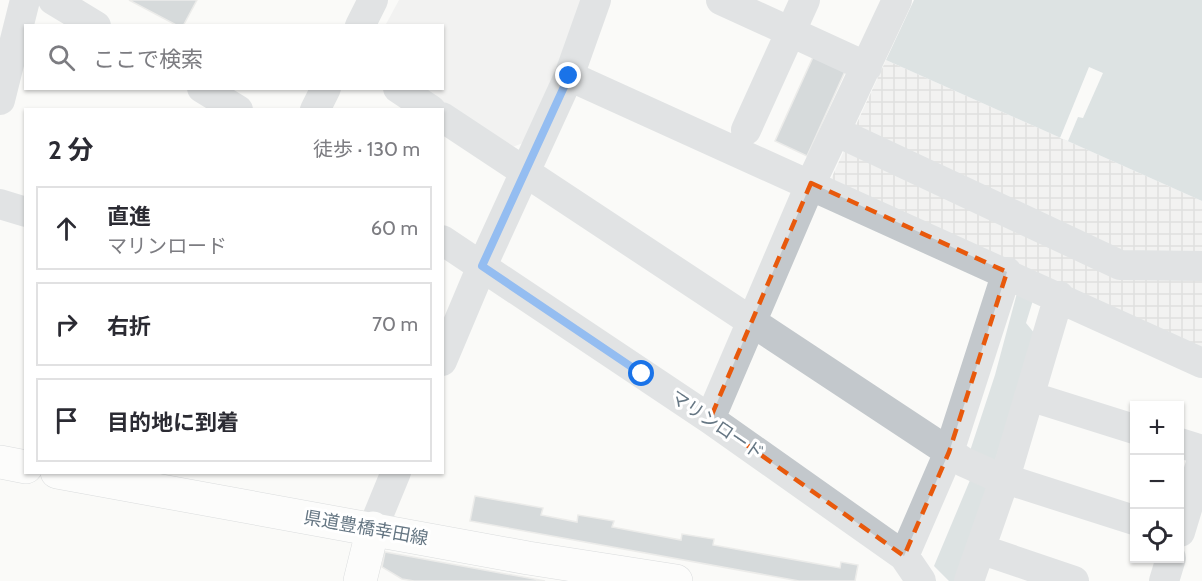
<!DOCTYPE html>
<html lang="ja">
<head>
<meta charset="utf-8">
<style>
	body { margin:0; font-family:Cabin,"Noto Sans JP",sans-serif; background:#f7f7f7; color:#2b2b33 }
	.controls { position:absolute; right:18px; bottom:18px; display:grid; overflow:hidden; border-radius:0px; box-shadow:0 2px 4px #0004 }
	.controls button { width:54px; height:54px; display:grid; place-items:center; padding:0; border:0; border-bottom:2px solid #e1e1e2; background:#fff; color:#2b2b33; font:30px sans-serif }
	.stop { position:absolute; width:18px; height:18px; margin:-14px; border:4px solid #1a73e8; border-radius:50%; background:#fff }
	.stop.end { background:#1a73e8; border-color:#fff; box-shadow:0 2px 6px #0008 }
	.list { margin:0; padding:0; list-style:none }
	h2 { display:flex; justify-content:space-between; align-items:center; height:78px; margin:0; padding:0 24px; font-size:26px }
	h2 small { font-size:20px; font-weight:400; color:#7c7c81 }
	.list li { display:grid; grid-template-columns:39px 1fr auto; gap:18px; align-items:center; box-sizing:border-box; height:84px; margin:0 12px 12px; padding:0 12px; border:2px solid #e1e1e2; border-radius:0px }
	.list b { display:block; font-size:22px; white-space:nowrap }
	.list p { margin:0; font-size:20px; white-space:nowrap; color:#7c7c81 }
	.list em { font-size:20px; font-style:normal; color:#7c7c81 }
	.icon { flex:none; width:33px; height:33px; fill:none; stroke:currentColor; stroke-width:2; stroke-linecap:round; stroke-linejoin:round }
	.map { position:relative; flex:none; width:1202px; height:581px; overflow:hidden }
	.search { position:absolute; background:#fff; box-shadow:0 2px 4px #0004; left:24px; top:24px; width:420px; height:66px; display:flex; align-items:center; gap:15px; box-sizing:border-box; padding:0 21px; border-radius:0px; color:#7c7c81; font-size:22px }
	.panel { position:absolute; background:#fff; box-shadow:0 2px 4px #0004; left:24px; top:108px; width:420px; height:366px; border-radius:0px }
	.map>svg:first-child { display:block }
</style>
</head>
<body>
<div class="map">
<svg width="1202" height="581" viewBox="0 0 1202 581">
	<defs>
		<pattern id="industrial-grid" width="8" height="8" patternUnits="userSpaceOnUse" patternTransform="scale(1.5)"><rect width="8" height="8" fill="#e8e9e9"/><path d="M0 4h8M4 0v8" fill="none" stroke="#c0c1c2"/></pattern>
	</defs>
	<rect width="100%" height="100%" fill="#fafaf8"/>
	<path fill="#e8e9e9" d="M399,0h184l-22,59 -38,84 -16,6 -95,-60 30,-1v-62h-57z"/>
	<path fill="url(#industrial-grid)" d="M886,60l316,141v149l-371,-171z"/>
	<path fill="#bbc7cb" d="M914,0h288v201l-316,-141z
		M1017,293l17,4 -8,26 9,11 -78,247h-8l-15,-15 39,-93 -4,-19 26,-79z"/>
	<path fill="#fafaf8" d="M1089,67l14,6 -20,45 -5,-1 -10,24 -8,-3z"/>
	<path fill="#aab3b9" stroke="#dcdcda" stroke-width="1.5" d="M129,0h68l-14,26h-5z
		M814,55l32,14 -39,87 -32,-15z
		M475,496l68,12 -2,7 36,7 1,-7 36,6 -2,6 69,13 1,-6 32,5 -1,6 127,23 1,-6 17,3 -3,16h-56l-329,-60z
		M385,552l160,29h-131l-12,-2 -20,-12z"/>
	<g fill="none" stroke-linecap="round" stroke-linejoin="round">
		<defs>
			<path id="major" d="M0,462l26,5
				M57,472l471,86 148,23
				M360,581l13,-53"/>
		</defs>
		<use href="#major" stroke="#b5babe" stroke-width="34"/>
		<path stroke="#c3c8cc" stroke-width="30" d="M53,0l43,26
			M721,0l146,67
			M360,26l13,-26
			M569,76l27,-76
			M202,88l36,22
			M398,88l33,22
			M0,100l25,-100
			M315,110l11,-22
			M442,117l522,345 29,13 141,45
			M746,130l59,-130
			M837,132l283,133 82,1
			M0,204l26,8
			M442,240l268,179 194,137 17,25
			M442,361l40,-95 87,-190 633,287
			M1029,396l105,33
			M710,419l101,-236 86,-183
			M1180,443l22,7
			M373,528l23,-56
			M1180,532l22,-72
			M980,549l94,32
			M904,556l45,-104 58,-180
			M969,581l36,-103 54,-182
			M1164,581l7,-23"/>
		<use href="#major" stroke="#fff" stroke-width="33"/>
	</g>
	<g fill="none" stroke-linecap="round" stroke-linejoin="round">
		<path stroke="#1a73e8" stroke-width="8" d="M569,76l-87,190 160,108"/>
	</g>
	<path d="M0 0H1202V581H0ZM811,183l196,89 -58,180 -45,104 -194,-137z" fill="#fafaf8" fill-opacity=".55" fill-rule="evenodd"/>
	<path fill="none" stroke="#e8590c" stroke-width="4.5" stroke-dasharray="12 8" stroke-linejoin="round" d="M811,183l196,89 -58,180 -45,104 -194,-137z"/>
	<g text-anchor="middle" dominant-baseline="central" stroke-width="6" stroke-linejoin="round" paint-order="stroke">
		<g font-size="18" fill="#657683" stroke="#fff">
			<text transform="translate(717 425) rotate(34)">マリンロード</text>
			<text transform="translate(366 528) rotate(10)">県道豊橋幸田線</text>
		</g>
	</g>
</svg>
<div class="controls">
<button>+</button>
<button>−</button>
<button><svg class="icon" aria-label="locate" viewBox="0 0 24 24"><circle cx="12" cy="12" r="6"/><path d="M12 2v4M12 18v4M2 12h4M18 12h4"/></svg></button>
</div>
<div class="stop" style="left:642px;top:374px"></div>
<div class="stop end" style="left:569px;top:76px"></div>
<div class="search"><svg class="icon" aria-label="search" viewBox="0 0 24 24"><circle cx="10" cy="10" r="6"/><path d="M15 15l6 6"/></svg>ここで検索</div>
<section class="panel">
<h2>2 分<small>徒歩 · 130 m</small></h2>
<ul class="list">
<li><svg class="icon" aria-label="ahead" viewBox="0 0 24 24"><path d="M12 20V5M6 11l6-6 6 6"/></svg><div><b>直進</b><p>マリンロード</p></div><em>60 m</em></li>
<li><svg class="icon" aria-label="right" viewBox="0 0 24 24"><path d="M7 20v-9h11M14 6l5 5-5 5"/></svg><div><b>右折</b></div><em>70 m</em></li>
<li><svg class="icon" aria-label="arrive" viewBox="0 0 24 24"><path d="M6 21V4h12l-3 4 3 4H6"/></svg><div><b>目的地に到着</b></div></li>
</ul>
</section>
</div>
</body>
</html>
